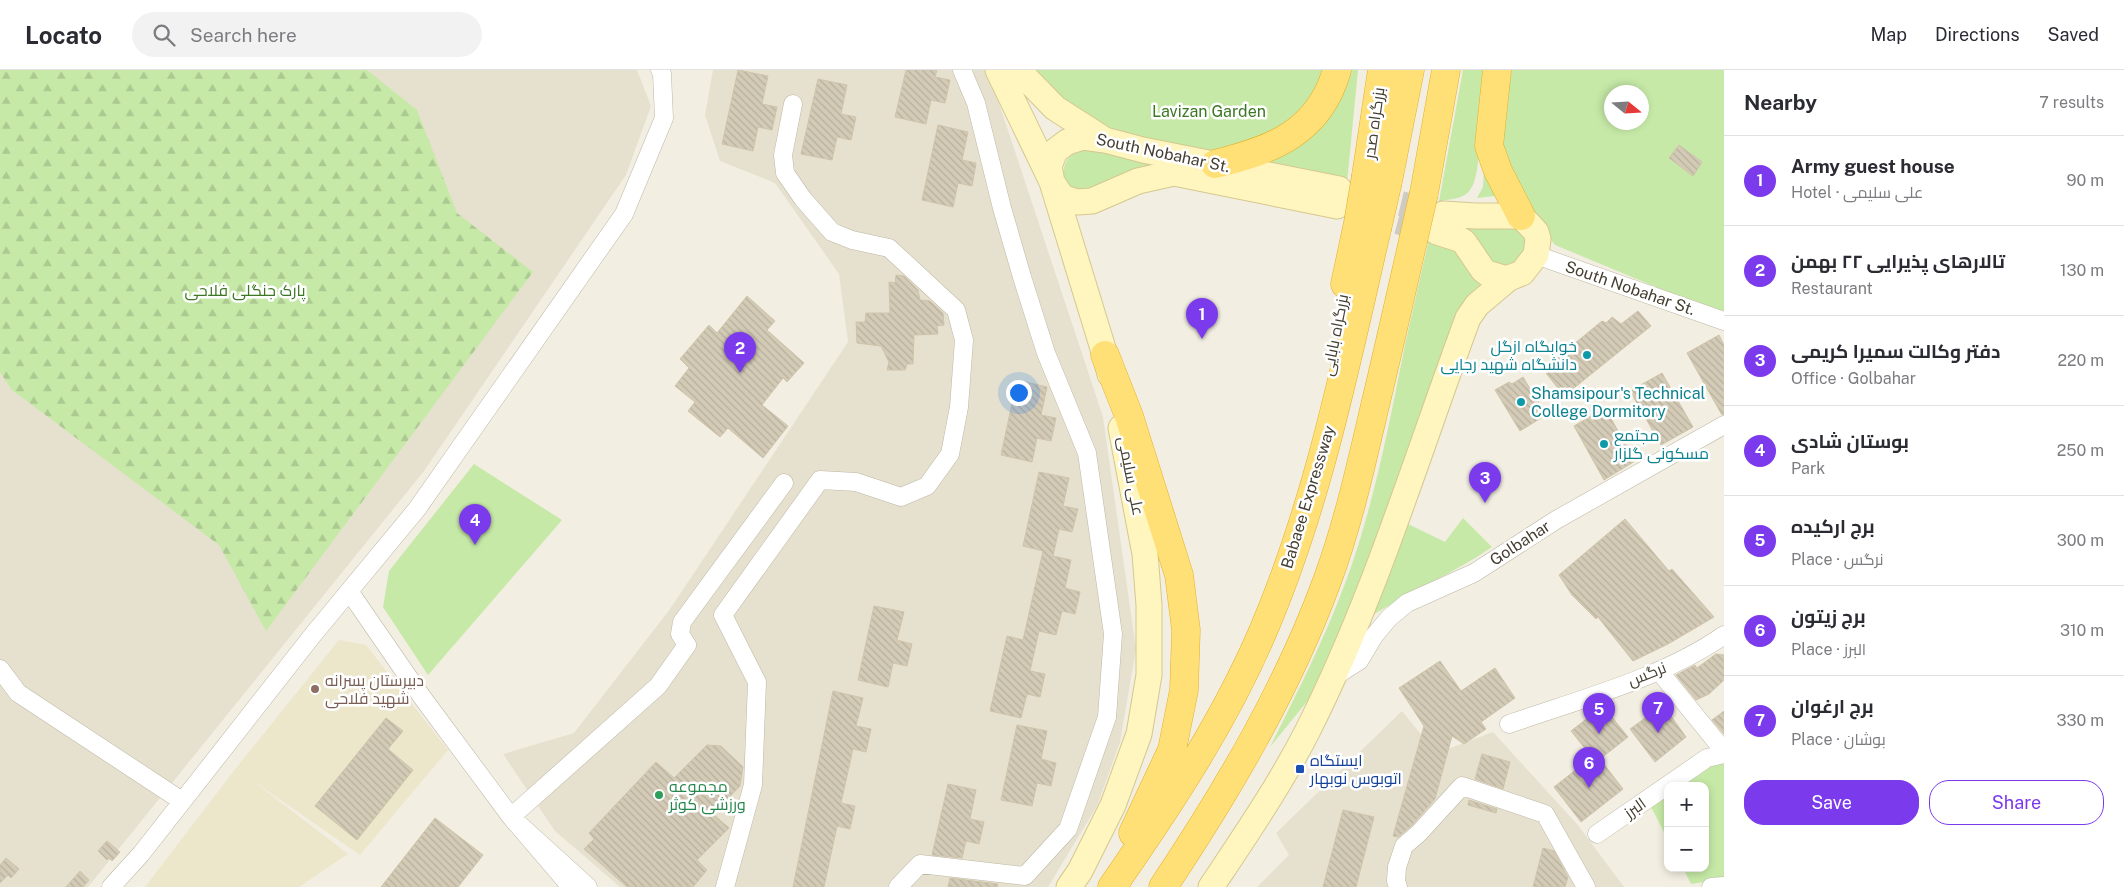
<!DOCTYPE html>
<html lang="en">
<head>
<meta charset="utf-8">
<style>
	body { margin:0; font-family:"Public Sans",Cairo,sans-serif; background:#f2f2f3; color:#2b2b33 }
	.controls { position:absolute; right:15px; bottom:15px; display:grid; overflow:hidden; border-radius:10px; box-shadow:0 2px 8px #0003 }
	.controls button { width:45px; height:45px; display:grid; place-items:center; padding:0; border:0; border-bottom:1px solid #e1e1e2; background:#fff; color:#2b2b33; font:25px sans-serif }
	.compass { position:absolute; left:1604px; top:15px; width:45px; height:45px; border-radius:50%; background:#fff; box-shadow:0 2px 8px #0003; rotate:108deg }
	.you { position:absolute; left:1018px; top:322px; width:18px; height:18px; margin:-12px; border:4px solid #fff; border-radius:50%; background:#1a73e8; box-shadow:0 0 0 8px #1a73e833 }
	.badge { display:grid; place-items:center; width:32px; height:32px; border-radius:50%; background:#7c3aed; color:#fff; font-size:16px; font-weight:700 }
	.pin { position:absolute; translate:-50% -41px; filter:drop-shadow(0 1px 2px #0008) }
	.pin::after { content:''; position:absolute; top:26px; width:18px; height:15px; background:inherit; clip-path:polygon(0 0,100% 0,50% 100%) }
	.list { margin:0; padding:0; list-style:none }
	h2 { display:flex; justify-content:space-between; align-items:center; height:65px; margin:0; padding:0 20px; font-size:21px }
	h2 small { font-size:16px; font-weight:400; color:#7c7c81 }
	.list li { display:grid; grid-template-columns:32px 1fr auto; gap:15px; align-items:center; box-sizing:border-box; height:90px; padding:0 20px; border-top:1px solid #e1e1e2 }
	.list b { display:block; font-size:19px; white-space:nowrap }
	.list p { margin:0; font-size:16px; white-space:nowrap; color:#7c7c81 }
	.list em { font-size:16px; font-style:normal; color:#7c7c81 }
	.actions { display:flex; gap:10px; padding:15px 20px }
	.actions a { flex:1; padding:11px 0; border:1px solid #7c3aed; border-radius:20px; text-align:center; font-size:18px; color:#7c3aed }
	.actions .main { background:#7c3aed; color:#fff }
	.icon { flex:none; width:28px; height:28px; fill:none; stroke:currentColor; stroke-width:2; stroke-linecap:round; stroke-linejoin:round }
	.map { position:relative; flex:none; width:1724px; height:817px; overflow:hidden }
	header { display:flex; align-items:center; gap:30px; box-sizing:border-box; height:70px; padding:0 25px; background:#fff; border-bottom:1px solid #e1e1e2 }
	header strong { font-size:24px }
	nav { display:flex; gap:28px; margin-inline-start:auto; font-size:18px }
	.search { width:350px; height:45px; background:#f2f2f3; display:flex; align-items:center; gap:12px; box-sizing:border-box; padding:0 18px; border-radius:28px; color:#7c7c81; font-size:19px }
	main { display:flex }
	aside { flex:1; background:#fff }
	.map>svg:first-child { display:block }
</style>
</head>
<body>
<header>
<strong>Locato</strong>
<div class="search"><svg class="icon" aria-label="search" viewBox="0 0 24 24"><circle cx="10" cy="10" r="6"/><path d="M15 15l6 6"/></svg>Search here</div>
<nav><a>Map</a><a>Directions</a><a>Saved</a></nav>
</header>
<main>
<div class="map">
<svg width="1724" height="817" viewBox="0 0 1724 817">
	<defs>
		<pattern id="forest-firs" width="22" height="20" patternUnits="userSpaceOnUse" patternTransform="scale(1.25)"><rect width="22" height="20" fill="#c6e9a7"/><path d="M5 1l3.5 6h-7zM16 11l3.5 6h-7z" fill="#abc990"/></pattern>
		<pattern id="building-back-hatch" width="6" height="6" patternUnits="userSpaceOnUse" patternTransform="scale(1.25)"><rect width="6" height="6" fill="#d4cbb7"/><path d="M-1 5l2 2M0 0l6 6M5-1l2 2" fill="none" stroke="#b7af9e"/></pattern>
	</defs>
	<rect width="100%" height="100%" fill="#f2eee2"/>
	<path fill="#e6e1cf" d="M0,0h637l14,36 -25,69 -202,296 -336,416h-88z
		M713,0h275l115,347 33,232 -16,93 -23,64 -49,81h-428l-65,-56 -52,-77 71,-21 96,-124 178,-267 -9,-68 -64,-91 -55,-22 -15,-46z
		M1402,641l30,37 8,4 53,-20 84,92 47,63h-367l32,-32 -13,-22z"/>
	<path fill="#ece6cb" d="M339,570l27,5 82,105 -88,105 -111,-77 99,76 -49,33h-154l91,-119z"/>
	<path fill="#c6e9a7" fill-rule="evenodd" d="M1027,0h298l-18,33 -9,10 -20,16 -60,25 -107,-23 -58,-36z
		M1343,0h15l-11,112 -97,-21z
		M1463,0h26l-12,100c-5,26 -12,28 -38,31z
		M1506,0h218v243l-20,-6 -149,-62 -30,-36 -25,-72zM1612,22h30v30h-30z
		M1081,80h14l80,16 -97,28 -14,-11c-2,-18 1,-26 17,-33z
		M1484,100l19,25 -26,3 6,-11z
		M1504,151l24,13 -3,26 -26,10 -37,-38 3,-9z
		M1430,164l11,3 45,44 -62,137 -106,270 -48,59c27,-54 55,-109 76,-166 28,-76 43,-156 59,-236 8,-37 17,-74 25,-111z
		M474,394l88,56 -134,155 -45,-68 6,-36z
		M1463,448l29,29c-38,26 -81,44 -121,69l35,-93 39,19z
		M1724,692v117l-33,5 -8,-16h22v-82h-28l29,-20z
		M1668,722v48l-18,-35z"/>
	<path fill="url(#forest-firs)" d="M0,0h367l50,40 40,103 76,59 -267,359 -47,-86 -207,-155 -12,-18z"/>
	<path fill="url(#building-back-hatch)" stroke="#cfc4aa" d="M738,0l30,6 -6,28 15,3 -5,23 -14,-3 -5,24 -31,-7z
		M906,0h31l-2,7 15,3 -5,23 -14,-3 -5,24 -31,-7z
		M818,9l29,6 -6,29 15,3 -5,23 -14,-3 -5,23 -31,-6z
		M938,55l30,7 -6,28 14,3 -4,23 -14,-3 -5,24 -31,-7z
		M1679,75l23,17 -9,14 -24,-18z
		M896,205l8,1 14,14 2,10 10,1 13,12 1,12 -7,1 1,8 -24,1 -1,29h-6l-2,6h-18l2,-8 -8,-16 -24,-3 -1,-21h9l1,-9h24l-1,-31 6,1z
		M747,226l28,25 -8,9 37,33 -17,19 -4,-4 -21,27 26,21 -25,32 -35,-30 -8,9 -32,-26 7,-9 -20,-16 14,-18 -9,-9 29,-34 8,8z
		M1638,241l13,15 -87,70 -18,-23 7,-6 -2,-4 51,-42 4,2 6,-6 9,7z
		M1719,265l5,10v69l-2,1 -35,-62z
		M1662,303l31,54 -32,18 -31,-54z
		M1523,307l23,38 -26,16 -25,-41 14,-8 3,2z
		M1017,310l30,7 -6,28 15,3 -5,23 -14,-3 -5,24 -31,-7z
		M1605,338l30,53 -31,19 -30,-54z
		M1039,402l30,6 -6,28 15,3 -6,23 -13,-3 -6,27 18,4 -6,28 15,4 -5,22 -13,-3 -6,24 -17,-4 -9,40 15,3 -5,23 -13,-3 -6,24 -31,-7 17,-75 16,4 20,-89 -20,-5z
		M1625,449l44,52 3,-2 42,48 -46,27 -35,17 -35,-44 -2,2 -24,-24 -13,-20z
		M874,536l30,6 -7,28 15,4 -5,22 -14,-3 -5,24 -30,-7z
		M1716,584l8,1v25l-15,14 -13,6 -20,-25 19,-10 2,3z
		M1440,591l21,30 34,-23 20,30 -34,24 5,7 -22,15 -12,-8 -17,63 -23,26 -14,12 -5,-1 31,-110 -25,-38z
		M833,621l30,7 -7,28 15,3 -5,23 -13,-3 -12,54 14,3 -5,23 -13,-3 -13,61h-31z
		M1663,635l23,32 -31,25 -25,-33z
		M1603,636l25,31 -28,22 23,30 -42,33 -27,-35 38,-30 -21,-26z
		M1724,641v23l-12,-14z
		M386,648l17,13 -15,18 25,21 -56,70 -42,-34z
		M1017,655l30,6 -6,28 15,4 -5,23 -14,-3 -5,23 -31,-6z
		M707,675l14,1 22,21 -3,19 -27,28 16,14 -32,32 10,10 -14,17h-66l-43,-38 10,-10 -5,-6 67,-71 18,16z
		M1482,684l28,8 -7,27 -28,-10z
		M948,714l28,6 -6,29 14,3 -5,22 -13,-3 -4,17 -30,-3z
		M1469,730l28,9 -1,4 -28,-8z
		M1343,740l31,7 -18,70h-33z
		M435,748l48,37 -25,32h-77z
		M107,771l13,11 -8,9 -3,-3 -2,2 -9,-9z
		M1543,778l11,3 14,26 -3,10h-32z
		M6,788l13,11 -8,9 -3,-3 -8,8v-18z
		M80,801l9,9 -6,7h-17z
		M950,808l48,6 -1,3h-49z"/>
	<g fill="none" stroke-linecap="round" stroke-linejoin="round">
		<path stroke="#cfcbbf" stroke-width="25" stroke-dasharray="25 12" stroke-linecap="butt" d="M1365,125l75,18
			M1362,142l74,20"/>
		<defs>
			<path id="minor" d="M1536,185l188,66
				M349,521l73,106 89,120 147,-131 29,-41 -7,-11 2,-12 102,-139
				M0,599l18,24 164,108
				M1659,601l65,80
				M1332,608l27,-17 15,-25 15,-18 18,-15 67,-30 82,-53 168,-95
				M1509,654c69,-24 156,-47 215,-89
				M1597,764l110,-76 17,-4
				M111,817l30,-33 171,-218 105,-127 207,-295 40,-96 -2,-44 -2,-4
				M571,817l-60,-70 77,70
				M725,817l28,-102 4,-103 -34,-67 97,-135 36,2 45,15 26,-11 23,-32 9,-47 5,-67 -8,-30 -67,-62 -37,-8 -20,-8 -29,-33 -18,-26 -2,-18 10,-51
				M898,817l22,-23 105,12 43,-47 39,-112 6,-83 -26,-181 -41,-100 -24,-76 -20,-69 -26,-105 -14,-33
				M1398,817l-2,-6 1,-14 7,-21 15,-13 43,-47 83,28 41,73
				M1711,817l13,-1"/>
			<path id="secondary" d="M998,0l54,112 53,173 5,19
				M1018,0l37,38 50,32
				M1337,136l-163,-33 -36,8 -46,20 -15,1 -15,-5 -10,-15 -3,-16 6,-15 12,-9 16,-5 22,3 38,10 196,39
				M1437,162l22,7 5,3 19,28 4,3 16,5h6l13,-5 14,-18 2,-16 -2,-7 -15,-16h-45l-33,-2
				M1069,817l11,-16 33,-66 26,-71 10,-59v-70l-4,-51 -24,-126
				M1211,817c34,-51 69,-102 97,-157 66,-131 109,-274 160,-412l9,-13 32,-27"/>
			<path id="trunk" d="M1497,0l-8,76 9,25 23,45
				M1215,94c57,-14 104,-31 122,-94
				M1366,106l16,-106
				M1388,111l22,-111
				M1424,123l22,-123
				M1345,214l13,-61
				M1105,285l24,61 50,159 7,55 -2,60 -12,60 -39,83
				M1112,817c55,-79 109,-160 148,-249 57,-130 85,-271 117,-409
				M1163,817c64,-96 124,-197 164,-306 20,-54 33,-111 46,-167 14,-58 27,-116 40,-173"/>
		</defs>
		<use href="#minor" stroke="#beb7a4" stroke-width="19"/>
		<use href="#secondary" stroke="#d5c88e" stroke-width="27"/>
		<use href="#trunk" stroke="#e5af28" stroke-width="29"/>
		<use href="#minor" stroke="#fff" stroke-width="18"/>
		<use href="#secondary" stroke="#fff5bf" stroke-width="25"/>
		<use href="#trunk" stroke="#ffe077" stroke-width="28"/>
		<defs>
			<path id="trunk-bridge" d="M1358,153l8,-47
				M1377,159l11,-48
				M1413,171l11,-48"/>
		</defs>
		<use href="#trunk-bridge" stroke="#e5af28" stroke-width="29" stroke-linecap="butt"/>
		<use href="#trunk-bridge" stroke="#ffe077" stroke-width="28"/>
	</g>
	<g fill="#0f9aa8" stroke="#fff" stroke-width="2">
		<circle cx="1587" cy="285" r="5"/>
		<circle cx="1521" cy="332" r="5"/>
		<circle cx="1604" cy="374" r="5"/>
	</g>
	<circle fill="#8d6e63" stroke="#fff" stroke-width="2" cx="315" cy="619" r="5"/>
	<rect fill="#1a4fb4" stroke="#fff" stroke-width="2" x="1295" y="694" width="10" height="10" rx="2.5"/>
	<circle fill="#2e9e5b" stroke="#fff" stroke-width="2" cx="659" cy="725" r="5"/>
	<g text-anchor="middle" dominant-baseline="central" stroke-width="5" stroke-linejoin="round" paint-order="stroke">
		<g font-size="16" fill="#3c7823" stroke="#fff">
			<text x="1209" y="41">Lavizan Garden</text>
			<text x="245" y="220">پارک جنگلی فلاحی</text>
		</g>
		<g font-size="16" fill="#443e32" stroke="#fff">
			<text transform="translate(1374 53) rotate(-82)">بزرگراه صدر</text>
			<text transform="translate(1163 83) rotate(12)">South Nobahar St.</text>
			<text transform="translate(1630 218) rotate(19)">South Nobahar St.</text>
			<text transform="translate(1335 265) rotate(-79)">بزرگراه بابایی</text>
			<text transform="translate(1131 406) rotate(79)">علی سلیمی</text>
			<text transform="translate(1308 427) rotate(-73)">Babaee Expressway</text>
			<text transform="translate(1520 473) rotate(-33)">Golbahar</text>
			<text transform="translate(1647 604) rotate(-22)">نرگس</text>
			<text transform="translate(1635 738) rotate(-35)">البرز</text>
		</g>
		<g font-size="16" fill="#0d838f" stroke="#fff" text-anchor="start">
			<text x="1577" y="276" text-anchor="end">خوابگاه ازگل<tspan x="1577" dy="18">دانشگاه شهید رجایی</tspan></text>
			<text x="1531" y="323">Shamsipour's Technical<tspan x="1531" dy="18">College Dormitory</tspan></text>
			<text x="1614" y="365">مجتمع<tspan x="1614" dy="18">مسکونی گلزار</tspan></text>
		</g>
		<g font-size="16" fill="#785e54" stroke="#fff" text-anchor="start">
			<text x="325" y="610">دبیرستان پسرانه<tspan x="325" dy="18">شهید فلاحی</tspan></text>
		</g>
		<g font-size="16" fill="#164399" stroke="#fff" text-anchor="start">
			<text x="1310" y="690">ایستگاه<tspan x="1310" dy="18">اتوبوس نوبهار</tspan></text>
		</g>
		<g font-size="16" fill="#27864d" stroke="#fff" text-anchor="start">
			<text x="669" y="716">مجموعه<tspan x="669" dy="18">ورزشی کوثر</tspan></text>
		</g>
	</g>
</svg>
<div class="controls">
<button>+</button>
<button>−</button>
</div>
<svg class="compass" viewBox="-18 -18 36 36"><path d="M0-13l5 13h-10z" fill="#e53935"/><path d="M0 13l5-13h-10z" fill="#7c7c81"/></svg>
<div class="you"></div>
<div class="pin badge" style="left:1202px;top:269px">1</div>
<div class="pin badge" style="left:740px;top:303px">2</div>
<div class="pin badge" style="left:1485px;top:433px">3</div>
<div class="pin badge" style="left:475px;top:475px">4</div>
<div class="pin badge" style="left:1599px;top:664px">5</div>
<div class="pin badge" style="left:1589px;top:718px">6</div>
<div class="pin badge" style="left:1658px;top:663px">7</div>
</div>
<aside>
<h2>Nearby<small>7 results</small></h2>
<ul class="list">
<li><span class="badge">1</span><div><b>Army guest house</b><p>Hotel · علی سلیمی</p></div><em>90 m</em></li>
<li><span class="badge">2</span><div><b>تالارهای پذیرایی ۲۲ بهمن</b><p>Restaurant</p></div><em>130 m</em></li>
<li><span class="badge">3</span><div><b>دفتر وکالت سمیرا کریمی</b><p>Office · Golbahar</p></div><em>220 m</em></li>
<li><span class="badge">4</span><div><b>بوستان شادی</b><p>Park</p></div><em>250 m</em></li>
<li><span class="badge">5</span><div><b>برج ارکیده</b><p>Place · نرگس</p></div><em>300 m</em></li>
<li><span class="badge">6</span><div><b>برج زیتون</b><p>Place · البرز</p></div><em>310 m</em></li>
<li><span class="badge">7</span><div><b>برج ارغوان</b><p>Place · بوشان</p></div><em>330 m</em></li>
</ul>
<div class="actions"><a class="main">Save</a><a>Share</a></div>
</aside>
</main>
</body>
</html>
